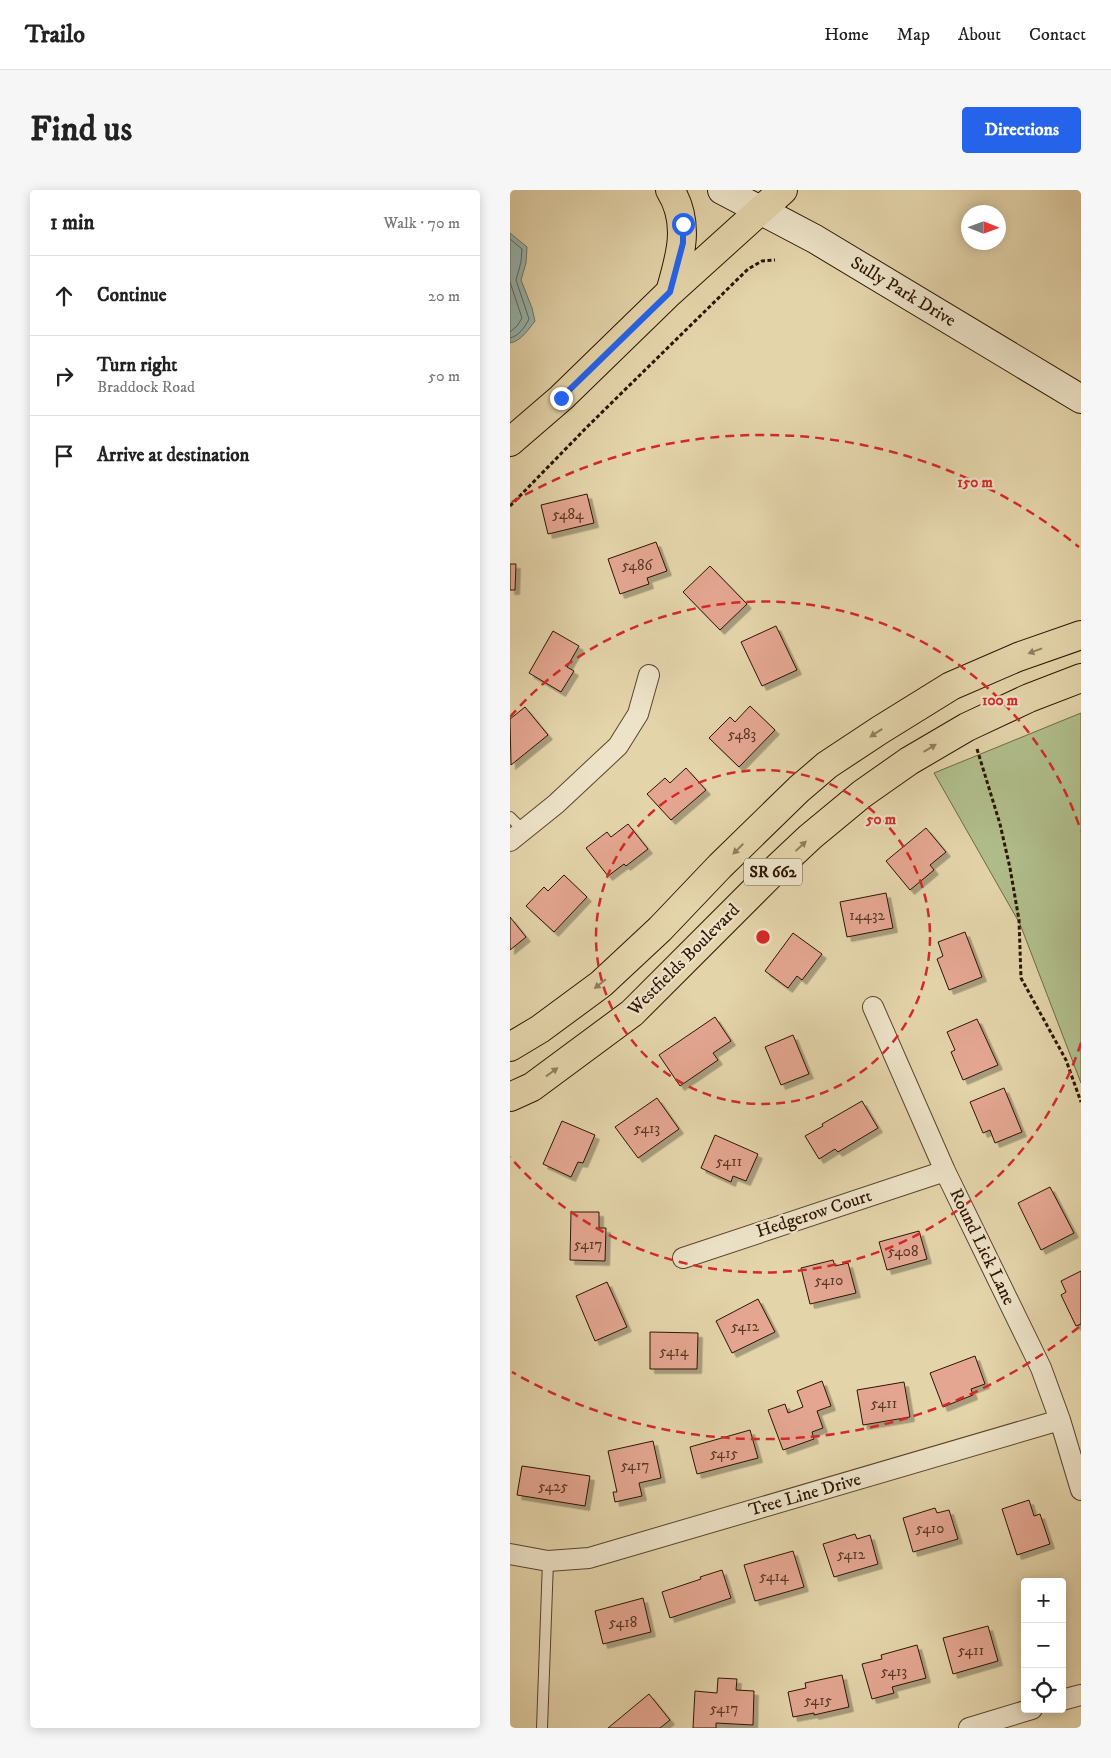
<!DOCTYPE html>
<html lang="en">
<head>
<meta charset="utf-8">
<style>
	body { margin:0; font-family:"IM FELL DW Pica",serif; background:#f6f6f6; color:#222 }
	.controls { position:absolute; right:15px; bottom:15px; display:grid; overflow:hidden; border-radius:5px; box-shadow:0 2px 12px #0003 }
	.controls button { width:45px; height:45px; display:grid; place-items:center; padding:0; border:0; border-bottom:1px solid #e0e0e0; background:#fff; color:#222; font:25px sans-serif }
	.compass { position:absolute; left:451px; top:15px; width:45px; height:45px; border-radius:50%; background:#fff; box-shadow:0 2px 12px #0003; rotate:91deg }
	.stop { position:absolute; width:15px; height:15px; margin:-11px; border:4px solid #2563eb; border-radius:50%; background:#fff }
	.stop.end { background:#2563eb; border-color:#fff; box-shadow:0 1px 5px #0008 }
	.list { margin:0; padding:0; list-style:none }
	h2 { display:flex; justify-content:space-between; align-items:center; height:65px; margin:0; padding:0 20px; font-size:21px }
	h2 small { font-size:16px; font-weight:400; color:#767676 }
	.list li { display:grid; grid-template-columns:32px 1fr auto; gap:15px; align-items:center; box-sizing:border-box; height:80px; padding:0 20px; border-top:1px solid #e0e0e0 }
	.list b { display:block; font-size:19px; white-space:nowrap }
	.list p { margin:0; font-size:16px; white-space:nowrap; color:#767676 }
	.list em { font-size:16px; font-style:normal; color:#767676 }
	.icon { flex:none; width:28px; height:28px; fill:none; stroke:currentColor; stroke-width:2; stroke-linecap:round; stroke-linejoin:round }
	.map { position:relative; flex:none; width:571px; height:1538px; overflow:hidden; border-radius:5px }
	header { display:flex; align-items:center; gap:30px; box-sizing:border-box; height:70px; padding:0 25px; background:#fff; border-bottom:1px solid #e0e0e0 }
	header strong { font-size:24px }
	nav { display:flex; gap:28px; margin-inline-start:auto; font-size:18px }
	.intro { display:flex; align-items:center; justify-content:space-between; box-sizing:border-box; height:120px; padding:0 30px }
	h1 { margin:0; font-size:35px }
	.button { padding:12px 22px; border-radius:5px; background:#2563eb; color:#fff; font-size:18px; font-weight:700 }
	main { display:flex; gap:30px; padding:0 30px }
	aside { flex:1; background:#fff; border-radius:5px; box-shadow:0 2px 12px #0003 }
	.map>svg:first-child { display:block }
</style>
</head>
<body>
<header>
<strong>Trailo</strong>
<nav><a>Home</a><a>Map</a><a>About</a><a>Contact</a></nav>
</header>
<div class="intro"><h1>Find us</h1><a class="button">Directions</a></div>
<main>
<aside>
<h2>1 min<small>Walk · 70 m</small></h2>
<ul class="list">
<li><svg class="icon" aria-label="ahead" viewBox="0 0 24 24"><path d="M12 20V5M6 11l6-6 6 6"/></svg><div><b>Continue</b></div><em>20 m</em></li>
<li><svg class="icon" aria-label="right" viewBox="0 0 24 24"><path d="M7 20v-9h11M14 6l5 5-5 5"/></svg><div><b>Turn right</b><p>Braddock Road</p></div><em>50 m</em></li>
<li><svg class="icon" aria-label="arrive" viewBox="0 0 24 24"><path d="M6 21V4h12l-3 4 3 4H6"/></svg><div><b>Arrive at destination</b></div></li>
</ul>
</aside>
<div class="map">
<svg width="571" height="1538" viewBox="0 0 571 1538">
	<defs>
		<filter id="shadow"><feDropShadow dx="4.5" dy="4.5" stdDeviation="0" flood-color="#0004"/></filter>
	</defs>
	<rect width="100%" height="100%" fill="#e4d4aa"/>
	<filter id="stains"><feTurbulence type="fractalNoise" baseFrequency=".004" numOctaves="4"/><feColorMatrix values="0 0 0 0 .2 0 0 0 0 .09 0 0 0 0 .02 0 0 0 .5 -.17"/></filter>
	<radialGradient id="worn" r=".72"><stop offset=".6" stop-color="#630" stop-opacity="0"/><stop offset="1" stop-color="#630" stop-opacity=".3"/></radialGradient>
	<path fill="#b0be8c" stroke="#6e6947" d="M571,523v370l-61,-159 -86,-151z"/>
	<path fill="#98b7b1" stroke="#6d766b" d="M0,43l17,14 -1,16 -5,17 11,28 3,13c-7,9 -14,20 -25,22z"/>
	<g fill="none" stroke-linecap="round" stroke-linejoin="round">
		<path stroke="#62665a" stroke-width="1" d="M0,49l12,10 -1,13 -5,18 13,39c-4,8 -10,17 -19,19
			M0,92l12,36 -5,8 -7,6"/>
	</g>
	<path fill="#e4a691" stroke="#2c1402" filter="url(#shadow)" d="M77,304l7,29 -46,11 -7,-29z
		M146,352l11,29 -20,7 2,6 -29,10 -12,-35z
		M0,374h6l-1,26h-5z
		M200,376l37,38 -27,26 -37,-38z
		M266,436l21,44 -35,16 -21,-44z
		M43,441l26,15 -12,21 7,4 -13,21 -32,-19z
		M240,516l25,24 -36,37 -30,-29 21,-21 5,5z
		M15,517l23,28 -37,30 -1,-46z
		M176,578l20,22 -35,30 -24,-26 18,-16 5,5z
		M118,634l20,25 -22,17 -2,-2 -16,12 -22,-28 21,-16 4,5z
		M416,638l20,24 -16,13 4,5 -24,20 -24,-29z
		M54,685l23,22 -33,35 -28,-26 18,-19 4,4z
		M376,703l7,35 -46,9 -7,-35z
		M0,727l16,20 -16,13z
		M455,742l17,45 -33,13 -12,-31 6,-3 -5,-14z
		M283,743l29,21 -20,26 -5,-4 -9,12 -23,-17z
		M205,827l16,24 -18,12 5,7 -38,26 -21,-31z
		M467,829l21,46 -35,15 -12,-28 4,-2 -8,-18z
		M283,845l16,39 -28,11 -16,-38z
		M494,898l18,44 -27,11 -5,-13 -7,3 -13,-31z
		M147,908l22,31 -41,29 -23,-31z
		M352,911l16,27 -40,24 -3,-3 -16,10 -14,-23 18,-10 -1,-2z
		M52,931l33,14 -12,28 -5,-1 -7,15 -28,-13z
		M205,945l43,19 -12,27 -13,-5 -2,6 -30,-14z
		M540,997l24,46 -33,17 -23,-47z
		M61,1022h28v16h7l-1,33 -35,-1z
		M409,1041l8,28 -40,11 -8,-28z
		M323,1070l2,6 13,-3 8,30 -46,11 -9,-36z
		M571,1081v53l-5,2 -15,-31 5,-3 -5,-11z
		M97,1092l20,45 -32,14 -19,-45z
		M248,1109l17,33 -43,21 -16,-32z
		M140,1142l48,1 -1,36h-47z
		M465,1166l10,28 -14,5 2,6 -30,12 -13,-34z
		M312,1191l9,25 -14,5 6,17 -11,4 2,7 -31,11 -15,-40 17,-6 3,9 15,-6 -6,-16z
		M394,1192l6,35 -47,8 -6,-35z
		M240,1240l8,28 -61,16 -7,-27z
		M143,1251l8,37 -22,5 3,13 -27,6 -2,-10h4l-9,-41z
		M12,1276l68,10 -5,30 -68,-11z
		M519,1310l5,16 6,-2 10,30 -33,11 -15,-46z
		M425,1318l2,5 12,-3 9,29 -45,13 -10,-34z
		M345,1344l2,5 13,-4 8,29 -44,13 -11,-33z
		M283,1361l11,36 -49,14 -11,-36z
		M212,1380l9,28 -61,20 -8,-26 39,-13 -1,-2z
		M133,1408l8,34 -48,12 -8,-33z
		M478,1436l10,35 -45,13 -10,-36z
		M407,1455l9,33 -34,9 2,6 -22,6 -10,-35 20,-5 -1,-4z
		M332,1485l7,32 -35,8v-2l-21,4 -5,-25 18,-4 -1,-5z
		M208,1488l19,1 -1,11 18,1 -1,34 -37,-2v5h-23l2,-37 22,2z
		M139,1504l21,26 -10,8h-52z"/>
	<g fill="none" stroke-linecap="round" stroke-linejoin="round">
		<defs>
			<path id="lane" d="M0,627l14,14
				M32,1538l6,-167"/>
			<path id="street" d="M0,651l46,-37 62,-58 20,-32 11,-39
				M363,817l72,164 96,197 19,52 21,70
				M173,1068l262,-87
				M0,1364l38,7 41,-3 471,-138
				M552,1510l19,-5
				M459,1538l63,-19"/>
			<path id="secondary" d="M212,0l93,49 266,160"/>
			<path id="primary" d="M160,102c10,-34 21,-69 0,-102
				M0,252l51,-44 109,-106 113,-102
				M0,857l30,-18 61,-45 59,-55 60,-63 79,-77 28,-24 53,-35 71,-44 67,-29 63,-22
				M0,907l22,-10 100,-74 144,-144 34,-32 52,-43 47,-33 58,-34 62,-29 52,-20"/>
		</defs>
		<use href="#lane" stroke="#5a442c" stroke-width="12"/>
		<use href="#street" stroke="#5a442c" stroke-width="22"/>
		<use href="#secondary" stroke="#2c1402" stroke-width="30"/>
		<use href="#primary" stroke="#2c1402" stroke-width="30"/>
		<path stroke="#2c1402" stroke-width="3" stroke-dasharray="4 2.5" stroke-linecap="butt" d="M0,316l78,-80 160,-157 14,-8 13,-1
			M467,559l23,75 10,44 9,52 2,58 45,82 15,42"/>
		<use href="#lane" stroke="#ede3c8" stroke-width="10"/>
		<use href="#street" stroke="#ede3c8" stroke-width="20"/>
		<use href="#secondary" stroke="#ede3c8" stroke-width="28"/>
		<use href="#primary" stroke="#e4d4aa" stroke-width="28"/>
	</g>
	<defs><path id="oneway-solid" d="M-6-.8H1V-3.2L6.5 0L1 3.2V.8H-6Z" transform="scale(1.25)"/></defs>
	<g fill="#917e5e">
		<use href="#oneway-solid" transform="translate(525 461) rotate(160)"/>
		<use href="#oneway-solid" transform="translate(366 543) rotate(147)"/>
		<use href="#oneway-solid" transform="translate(420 558) rotate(-31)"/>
		<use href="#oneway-solid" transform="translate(291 656) rotate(-43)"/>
		<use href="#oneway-solid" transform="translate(228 659) rotate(135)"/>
		<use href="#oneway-solid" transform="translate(90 794) rotate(141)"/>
		<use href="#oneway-solid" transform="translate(42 882) rotate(-36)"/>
	</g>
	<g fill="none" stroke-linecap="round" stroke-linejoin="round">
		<path stroke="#2563eb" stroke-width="6" d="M51,208l109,-106 13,-49v-19"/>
	</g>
	<g fill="none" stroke="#d62828" stroke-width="2.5" stroke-dasharray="9 6">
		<circle cx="253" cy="747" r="167"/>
		<path d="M571 853A335 335 0 0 1 0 967M0 527A335 335 0 0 1 571 641"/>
		<path d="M569 1137A502 502 0 0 1 2 1182M2 312A502 502 0 0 1 569 357"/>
	</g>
	<g text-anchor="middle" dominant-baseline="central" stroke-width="4.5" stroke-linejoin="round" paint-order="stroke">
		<g font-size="15" fill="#5a3826">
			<text x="58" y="324">5484</text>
			<text x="127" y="375">5486</text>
			<text x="232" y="544">5483</text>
			<text x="357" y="725">14432</text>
			<text x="137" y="938">5413</text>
			<text x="219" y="971">5411</text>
			<text x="78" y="1054">5417</text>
			<text x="393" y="1061">5408</text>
			<text x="319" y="1090">5410</text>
			<text x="235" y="1136">5412</text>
			<text x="164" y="1161">5414</text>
			<text x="374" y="1213">5411</text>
			<text x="214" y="1263">5415</text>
			<text x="125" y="1275">5417</text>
			<text x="43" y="1296">5425</text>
			<text x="420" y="1338">5410</text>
			<text x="341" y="1364">5412</text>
			<text x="264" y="1386">5414</text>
			<text x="113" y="1432">5418</text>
			<text x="461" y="1460">5411</text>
			<text x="384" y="1481">5413</text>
			<text x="308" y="1510">5415</text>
			<text x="214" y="1518">5417</text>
		</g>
		<rect fill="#ede3c8" stroke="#66523d" stroke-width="1" x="234" y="668.5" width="58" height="27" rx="4"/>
		<g font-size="16" font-weight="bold" fill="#2c1402">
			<text x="263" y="682">SR 662</text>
		</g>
		<g font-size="18" fill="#2c1402" stroke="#ede3c8">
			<text transform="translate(393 102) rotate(31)">Sully Park Drive</text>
			<text transform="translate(174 770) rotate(-45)">Westfields Boulevard</text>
			<text transform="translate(304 1024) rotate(-18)">Hedgerow Court</text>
			<text transform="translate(472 1057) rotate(64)">Round Lick Lane</text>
			<text transform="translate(295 1305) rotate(-16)">Tree Line Drive</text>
		</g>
	</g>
	<circle cx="253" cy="747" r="8" fill="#d62828" stroke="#ede3c8" stroke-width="2.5"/>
	<g font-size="15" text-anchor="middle" font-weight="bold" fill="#d62828" stroke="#ede3c8" stroke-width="4.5" stroke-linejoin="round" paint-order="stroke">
		<text x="465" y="297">150 m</text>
		<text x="490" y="515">100 m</text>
		<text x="371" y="634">50 m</text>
	</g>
	<rect width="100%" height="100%" filter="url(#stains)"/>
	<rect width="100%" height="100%" fill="url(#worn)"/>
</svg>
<div class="controls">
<button>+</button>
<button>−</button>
<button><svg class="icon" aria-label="locate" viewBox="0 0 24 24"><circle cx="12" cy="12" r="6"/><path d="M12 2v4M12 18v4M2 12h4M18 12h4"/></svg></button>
</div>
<svg class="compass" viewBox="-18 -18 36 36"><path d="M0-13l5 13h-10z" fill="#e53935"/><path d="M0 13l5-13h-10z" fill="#767676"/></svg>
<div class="stop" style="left:173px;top:34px"></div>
<div class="stop end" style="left:51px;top:208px"></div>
</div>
</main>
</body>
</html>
